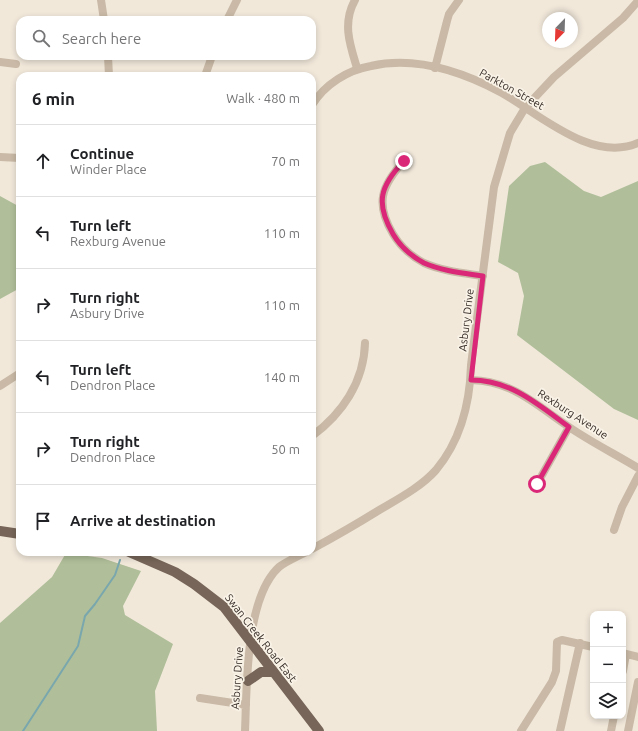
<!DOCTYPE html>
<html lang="en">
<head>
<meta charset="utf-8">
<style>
	body { margin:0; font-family:Ubuntu,sans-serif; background:#f6f6f6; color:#202124 }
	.controls { position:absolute; right:12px; bottom:12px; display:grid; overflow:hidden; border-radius:8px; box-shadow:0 2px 6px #0003 }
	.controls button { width:36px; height:36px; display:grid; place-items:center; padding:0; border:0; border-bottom:1px solid #e0e0e0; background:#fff; color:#202124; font:20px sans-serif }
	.compass { position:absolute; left:542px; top:12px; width:36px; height:36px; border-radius:50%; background:#fff; box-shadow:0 2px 6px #0003; rotate:203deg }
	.stop { position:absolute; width:12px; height:12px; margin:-9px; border:3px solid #db2777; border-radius:50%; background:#fff }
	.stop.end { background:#db2777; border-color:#fff; box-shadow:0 1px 4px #0008 }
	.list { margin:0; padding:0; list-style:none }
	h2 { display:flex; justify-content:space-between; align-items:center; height:52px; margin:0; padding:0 16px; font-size:17px }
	h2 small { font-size:13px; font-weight:400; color:#757577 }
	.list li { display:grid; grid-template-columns:26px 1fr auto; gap:12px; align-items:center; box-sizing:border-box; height:72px; padding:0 16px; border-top:1px solid #e0e0e0 }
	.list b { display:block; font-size:15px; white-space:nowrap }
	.list p { margin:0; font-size:13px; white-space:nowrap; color:#757577 }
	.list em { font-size:13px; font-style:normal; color:#757577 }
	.icon { flex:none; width:22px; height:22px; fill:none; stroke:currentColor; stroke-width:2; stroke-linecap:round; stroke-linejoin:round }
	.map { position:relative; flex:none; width:638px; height:731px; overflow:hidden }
	.search { position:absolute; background:#fff; box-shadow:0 2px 6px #0003; left:16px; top:16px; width:300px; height:44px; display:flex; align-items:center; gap:10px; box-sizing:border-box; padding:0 14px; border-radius:12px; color:#757577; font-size:15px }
	.panel { position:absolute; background:#fff; box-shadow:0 2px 6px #0003; left:16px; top:72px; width:300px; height:484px; border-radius:12px }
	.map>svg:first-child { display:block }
</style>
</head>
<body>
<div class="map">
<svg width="638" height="731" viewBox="0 0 638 731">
	<rect width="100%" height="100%" fill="#f1e8da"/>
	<path fill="#b0bf9a" d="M545,162l39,29 17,6 37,-16v239l-24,-11 -97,-74 7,-39 -6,-23 -20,-11 11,-76 21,-20z
		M0,196l20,11v81l-20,11z
		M66,553l36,5 39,13 -18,35 2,9 48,29 -18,47 2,40h-157v-108l52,-46z"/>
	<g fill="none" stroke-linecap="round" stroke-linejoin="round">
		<path stroke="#79a7ad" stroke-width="2" d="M23,731l55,-85 7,-30 10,-12 20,-29 5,-15"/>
		<path stroke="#c9b9a6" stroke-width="8" d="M101,0l3,20
			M355,0c-13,23 -5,45 2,68
			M227,20l10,-20
			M108,56l1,20
			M0,62l16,2
			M435,68l12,-47 2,-7 10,-14
			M205,76l7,-20
			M312,105c13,-21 36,-35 59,-39 44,-10 92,6 131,27 37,21 90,70 136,50
			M0,157l20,1
			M404,161c-23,25 -29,43 -11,73 7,12 18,22 31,29 18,8 39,10 59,13
			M471,380c42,1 65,25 98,47 22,15 46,27 69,41
			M0,386l20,-13
			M312,436c30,-22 52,-54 53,-93
			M537,484l32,-57
			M614,530l8,-23 16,-31
			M312,549c22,-12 43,-24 64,-37 20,-12 44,-24 60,-42 25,-30 34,-67 35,-105l23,-178 16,-54 15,-25 29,-31 69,-59 15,-17
			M623,653l15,4
			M623,671l3,-17
			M200,698l46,7
			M245,731c2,-44 0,-133 34,-164 8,-6 18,-10 27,-15
			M521,731l31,-49 4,-11 1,-29 5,-2 31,7
			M560,731l20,-88
			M611,731l3,-15
			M628,731l10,-49"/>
		<path stroke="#766558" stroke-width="10" d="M0,531l20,3
			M129,552l46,20 19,12 30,23 95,124
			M248,681l13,-9h13"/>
	</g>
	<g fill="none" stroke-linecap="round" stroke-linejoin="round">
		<path stroke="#db2777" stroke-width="5" d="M404,161c-24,25 -29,42 -11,73 7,12 18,22 31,29 18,8 39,10 59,13l-12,104c40,0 68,25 98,47l-32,57"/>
	</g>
	<g text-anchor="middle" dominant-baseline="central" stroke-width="3.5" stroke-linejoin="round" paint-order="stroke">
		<g font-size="11" fill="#352c27" stroke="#f9f2e6">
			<text transform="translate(512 89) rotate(29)">Parkton Street</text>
			<text transform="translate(466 320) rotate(-83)">Asbury Drive</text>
			<text transform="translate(573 414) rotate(33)">Rexburg Avenue</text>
			<text transform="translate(261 638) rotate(52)">Swan Creek Road East</text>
			<text transform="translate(237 678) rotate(-86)">Asbury Drive</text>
		</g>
	</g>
</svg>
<div class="controls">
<button>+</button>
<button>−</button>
<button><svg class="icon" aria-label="layers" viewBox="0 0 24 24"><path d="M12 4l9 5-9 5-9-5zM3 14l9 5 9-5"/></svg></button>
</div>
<svg class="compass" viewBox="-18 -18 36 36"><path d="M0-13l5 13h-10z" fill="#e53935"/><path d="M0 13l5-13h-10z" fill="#757577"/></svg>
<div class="stop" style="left:537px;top:484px"></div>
<div class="stop end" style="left:404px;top:161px"></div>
<div class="search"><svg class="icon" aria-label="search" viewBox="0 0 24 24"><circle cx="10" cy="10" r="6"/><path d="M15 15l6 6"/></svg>Search here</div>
<section class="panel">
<h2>6 min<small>Walk · 480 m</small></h2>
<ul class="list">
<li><svg class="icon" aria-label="ahead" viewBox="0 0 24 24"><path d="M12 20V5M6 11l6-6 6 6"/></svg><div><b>Continue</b><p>Winder Place</p></div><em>70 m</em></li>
<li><svg class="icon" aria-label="left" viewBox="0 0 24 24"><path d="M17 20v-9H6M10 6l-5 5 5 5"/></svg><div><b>Turn left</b><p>Rexburg Avenue</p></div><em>110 m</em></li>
<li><svg class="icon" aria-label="right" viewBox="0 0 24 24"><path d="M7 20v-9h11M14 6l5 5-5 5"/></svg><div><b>Turn right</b><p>Asbury Drive</p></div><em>110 m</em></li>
<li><svg class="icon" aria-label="left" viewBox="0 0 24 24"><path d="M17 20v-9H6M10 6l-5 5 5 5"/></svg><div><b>Turn left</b><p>Dendron Place</p></div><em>140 m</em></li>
<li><svg class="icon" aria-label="right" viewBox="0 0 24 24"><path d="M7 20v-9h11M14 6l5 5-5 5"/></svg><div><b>Turn right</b><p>Dendron Place</p></div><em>50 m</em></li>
<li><svg class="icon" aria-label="arrive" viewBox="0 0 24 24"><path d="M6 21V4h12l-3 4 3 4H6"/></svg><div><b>Arrive at destination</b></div></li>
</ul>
</section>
</div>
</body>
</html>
